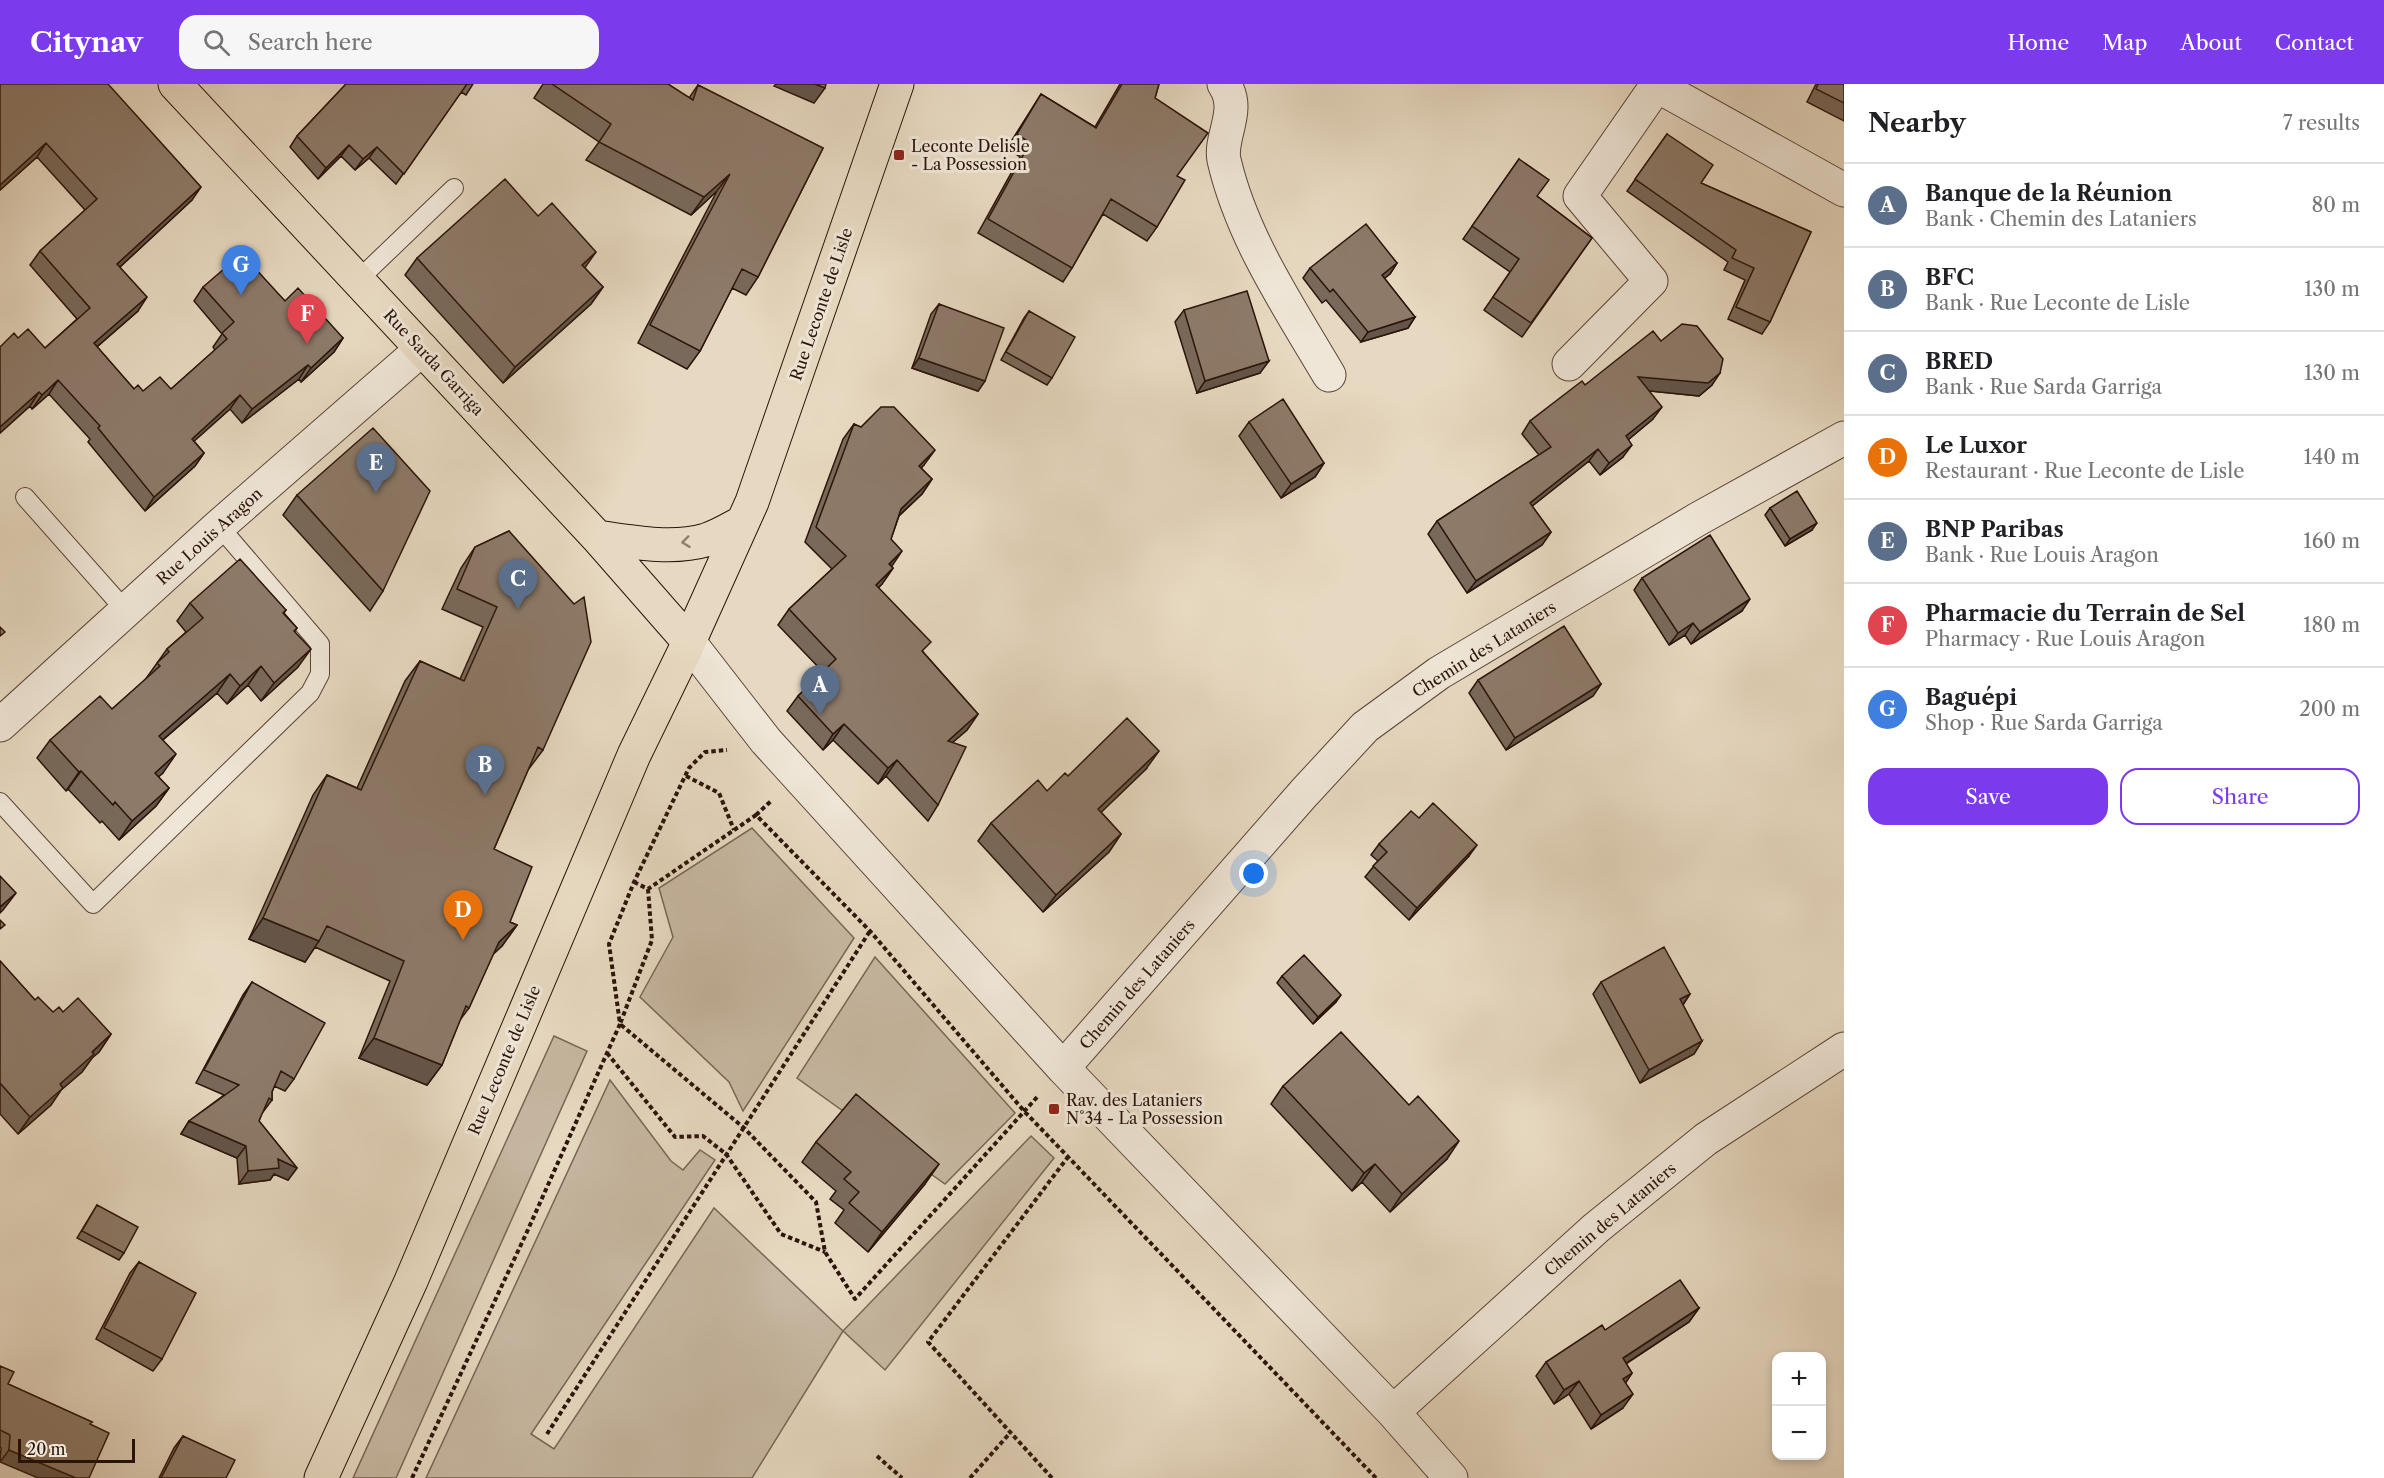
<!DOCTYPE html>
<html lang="en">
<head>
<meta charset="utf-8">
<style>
	body { margin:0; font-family:"Libre Caslon Text",serif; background:#f6f6f6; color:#202124 }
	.controls { position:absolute; right:18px; bottom:18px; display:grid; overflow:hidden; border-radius:12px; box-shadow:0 3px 9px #0003 }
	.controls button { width:54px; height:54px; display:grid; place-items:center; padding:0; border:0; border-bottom:2px solid #e0e0e0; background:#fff; color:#202124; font:30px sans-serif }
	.scale { position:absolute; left:18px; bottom:15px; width:117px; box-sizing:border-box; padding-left:6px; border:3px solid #2b140a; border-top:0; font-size:16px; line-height:21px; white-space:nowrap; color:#2b140a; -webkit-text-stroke:4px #efe6d7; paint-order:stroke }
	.you { position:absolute; left:1254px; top:790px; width:21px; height:21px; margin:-15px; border:4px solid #fff; border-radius:50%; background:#1a73e8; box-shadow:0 0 0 9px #1a73e833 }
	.badge { display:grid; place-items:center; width:39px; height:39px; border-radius:50%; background:#7c3aed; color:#fff; font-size:20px; font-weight:700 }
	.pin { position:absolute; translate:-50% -50px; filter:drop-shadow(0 2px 3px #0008) }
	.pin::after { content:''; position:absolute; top:32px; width:21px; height:18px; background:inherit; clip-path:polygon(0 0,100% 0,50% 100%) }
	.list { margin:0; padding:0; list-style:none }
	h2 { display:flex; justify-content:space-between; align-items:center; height:78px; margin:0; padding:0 24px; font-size:26px }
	h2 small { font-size:20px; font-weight:400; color:#757577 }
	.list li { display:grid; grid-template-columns:39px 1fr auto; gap:18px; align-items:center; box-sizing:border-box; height:84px; padding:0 24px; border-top:2px solid #e0e0e0 }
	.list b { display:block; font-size:22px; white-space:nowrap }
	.list p { margin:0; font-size:20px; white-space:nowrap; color:#757577 }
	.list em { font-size:20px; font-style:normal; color:#757577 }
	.actions { display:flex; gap:12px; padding:18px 24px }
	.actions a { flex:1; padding:14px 0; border:2px solid #7c3aed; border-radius:18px; text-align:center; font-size:21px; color:#7c3aed }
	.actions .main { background:#7c3aed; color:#fff }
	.icon { flex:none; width:33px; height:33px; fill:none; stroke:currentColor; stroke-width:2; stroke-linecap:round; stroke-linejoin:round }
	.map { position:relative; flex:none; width:1844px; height:1394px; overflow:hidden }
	header { display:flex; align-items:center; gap:36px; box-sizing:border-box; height:84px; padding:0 30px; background:#7c3aed; color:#fff }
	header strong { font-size:28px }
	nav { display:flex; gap:33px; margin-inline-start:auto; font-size:21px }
	.search { width:420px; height:54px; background:#f6f6f6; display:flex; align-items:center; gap:15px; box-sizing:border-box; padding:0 21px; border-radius:18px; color:#757577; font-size:22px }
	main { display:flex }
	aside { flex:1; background:#fff }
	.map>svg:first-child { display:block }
</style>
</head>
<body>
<header>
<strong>Citynav</strong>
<div class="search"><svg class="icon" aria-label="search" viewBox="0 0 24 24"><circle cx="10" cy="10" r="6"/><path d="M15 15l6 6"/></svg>Search here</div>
<nav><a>Home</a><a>Map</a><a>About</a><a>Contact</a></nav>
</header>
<main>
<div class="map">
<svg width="1844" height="1394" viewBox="0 0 1844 1394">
	<rect width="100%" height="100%" fill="#e7d9c1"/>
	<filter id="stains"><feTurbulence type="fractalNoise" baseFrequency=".00333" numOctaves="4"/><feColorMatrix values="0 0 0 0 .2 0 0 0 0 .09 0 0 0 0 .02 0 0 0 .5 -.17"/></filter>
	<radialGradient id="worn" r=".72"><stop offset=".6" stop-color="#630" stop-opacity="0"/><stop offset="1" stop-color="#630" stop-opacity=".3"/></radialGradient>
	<path fill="#c7b8a2" stroke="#796656" stroke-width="1.5" d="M752,744l102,110 -111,173 -14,-29 -89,-85 33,-60 -14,-49z
		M875,873l140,156 -70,71 -148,-106z
		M554,952l33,15 -191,427h-43z
		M610,996l61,81 12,9 17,-20 15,10 -184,274 23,15 160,-241 129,123 188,-195 23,22 -169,212 -42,-39 -91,147h-326z"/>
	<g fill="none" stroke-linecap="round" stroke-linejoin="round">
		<defs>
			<path id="service" d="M357,197l97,-93
				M25,413l101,114
				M0,718l93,102 217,-211 10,-19v-30l-101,-118"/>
			<path id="minor" d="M1224,0c18,26 -5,53 0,76 18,78 65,147 105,215
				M1654,0l190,106
				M1569,280l82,-83 -71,-85 77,-111
				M689,558l77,99 297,327 330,344 58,66
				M0,641l219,-199 203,-177
				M1063,984l241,-275 61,-66 74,-54 259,-154 146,-81
				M1393,1328l203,-184 110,-89 138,-90"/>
			<path id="primary" d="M175,0l422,453 92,105
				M597,453c34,5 75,13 109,3 12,-4 24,-11 35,-17
				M321,1394l90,-197 223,-526 55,-113 63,-140 145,-418"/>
		</defs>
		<use href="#service" stroke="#5a4538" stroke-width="20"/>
		<use href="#minor" stroke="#5a4538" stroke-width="35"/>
		<use href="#primary" stroke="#2b140a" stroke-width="35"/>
		<path stroke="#2b140a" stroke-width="4" stroke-dasharray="4.5 3" stroke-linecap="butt" d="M686,692l33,17 15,37
			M756,731l15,-14
			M634,798l14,7 108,-74 114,116 154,180 352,367
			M648,805l4,51 -32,84 124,104 72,74 9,50 30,47 184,-204
			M607,969l68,84 28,-1 23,18 55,80 44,18
			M547,1350l323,-503
			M877,1372l25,22
			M412,1394l114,-244 94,-210 -11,-80 25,-62 55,-114 16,-16 22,-2
			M970,1394l40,-45
			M1052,1394l-124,-136 140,-185"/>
		<use href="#service" stroke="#efe6d7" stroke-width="18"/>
		<use href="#minor" stroke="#efe6d7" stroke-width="33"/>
		<use href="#primary" stroke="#e7d9c1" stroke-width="33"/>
	</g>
	<path fill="#79695a" stroke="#2b140a" stroke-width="1.5" d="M0,0l192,116 -72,67 18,44 -41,36 37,42 9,2 28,-2 44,-39 -2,-3 9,-13 -28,-33 9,-14 47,-19 35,33 58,37 -9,14 -33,30 -2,-3 -57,44 -12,-14 -36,32 10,12 -9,13 -50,45 -57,-69 2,-3 -41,-45 -17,15 -2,-3 -30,27v-86l18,-9 27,10 32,-29 -47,-54 10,-14 45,-41 -48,-53 -37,33z
		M346,0h127l-7,11 -5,-3 -65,92 -27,-26 -14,12 -14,-14 -23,23 -28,-32 7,-11z
		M543,0h125l21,14 9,-13 125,63 -65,129 -12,18 -14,-7 -32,63 -13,18 -49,-26 79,-152 -26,24 -105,-55 13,-18 -65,-44z
		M1120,0h39l-4,14 22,78 -20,51 -10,14 -44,-27 -31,54 -9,14 -85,-49 42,-76 -13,-9 34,-54 54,33z
		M1816,0h28v37l-37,-19z
		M1667,50l34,49 110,49 -41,90 -8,12 -34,-15 17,-39 -21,-10 4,-8 -101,-71z
		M1519,75l18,37 55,42 -70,99 -38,-27 26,-38 -47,-33z
		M417,174l168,10 18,19 -12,17 -88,79 -98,-108z
		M1397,179l-7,11 -6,4 31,39 -7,11 -47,14 -35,-42 -4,3 -19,-25 7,-10z
		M939,220l46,77 -7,10 -66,-23 19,-54z
		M1184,226l76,63 -63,20 -22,-71z
		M1029,227l23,67 -5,7 -46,-25 23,-42z
		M1661,257l51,44 -13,11 -49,-5 3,28 -25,21 -5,17 -23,18 -11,-14 -57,45 19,26 -9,13 -75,48 -39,-59 9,-13 102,-66 -17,-21 8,-13 55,-36z
		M1249,338l75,41 -9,14 -34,21 -42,-62z
		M854,340l70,41 -3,3 11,11 -10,15 -23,22 -8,23v27l2,2 -11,16 -4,4 46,65 54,61 -11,16 -14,12 -15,63 -10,16 -42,-45 -8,8 -45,-44 -10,10 -36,-39 11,-15 25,-24 -45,-47 11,-16 43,-40 -27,-27 38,-103z
		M297,411l86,96 -13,20 -87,-96z
		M1770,424l42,22 -27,16 -20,-31z
		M509,447l34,219 -15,20 -34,79 16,73 7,3 -15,21 -9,8 -24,54 -9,12 -18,45 -15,20 -68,-27 31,-77 -75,-34 -10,15 -56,-23 64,-144 14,-20 30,13 48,-107 15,-20 40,18 23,-52 -41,-18 19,-41 14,-21z
		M1642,494l100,33 -51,33 -6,-9 -16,10 -35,-55z
		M190,519l96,7 -2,3 13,15 -2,3 3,36 -37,34 -13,-16 -21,19 -10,-11 -54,47v33l-5,4 11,11 -13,18 -37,34 -17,-19 -2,2 -32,-34 -2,2 -29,-33 13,-18 62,-31 33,-29 22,-31 19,-17 -9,-11z
		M1478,596l123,4 -8,12 -87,54 -37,-57z
		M1146,685l-45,43 20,22 -12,18 -66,60 -65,-71 13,-18 56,-32 21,-15z
		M1419,734l50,38 -60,64 -44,-43 13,-16 -7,-6 8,-11z
		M0,877l35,39 18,12h10l48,22 -12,18 -7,6 -10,14 -21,18 -10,15 -33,29 -18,-20z
		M1282,892l54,26 -23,22 -36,-41z
		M252,898l42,97 -9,12 -11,-5 -2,6v8l-9,12h-1l-3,9 38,47 -9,12 -14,-6 -4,6 -31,4 -2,-26 -56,-24 8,-13 35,-26 -28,-12 47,-88z
		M1601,898l89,12 -7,11 19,36 -8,13 -54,29 -47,-89z
		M1283,1002l164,73 -57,53 -28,-30 -10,9 -81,-87z
		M816,1058l109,42 -57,68 -33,-29 9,-13 -14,-11 6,-8 -34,-29z
		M97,1121l27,48 -5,7 -42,-22z
		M139,1178l23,97 -9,12 -57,-32 34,-66z
		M1699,1224l-10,14 -63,42 6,9 -7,10 -2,25 -32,21 -22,-35 -15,10 -18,-28 10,-14 59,-32z
		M0,1282l8,18 84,38 -92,40 1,-14 -1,-1z
		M183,1352l43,42h-67l15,-30z"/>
	<path fill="#63554a" stroke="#2b140a" stroke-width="1.5" d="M776,0h39l10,4 -11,15 -40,-17z
		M46,59l-9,14 -37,33v-5z
		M349,61l-8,11 -23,23 8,-11z
		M377,63l-8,11 -14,12 8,-11z
		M730,90l-13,17 -26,24 13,-18z
		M201,103l-9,13 -84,78 9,-14z
		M596,168l-12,17 -2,-4z
		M1397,179l-7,11 -15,12 7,-11z
		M603,203l-12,17 -88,79 12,-16z
		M147,213l-9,14 -53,46 9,-14z
		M1415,233l-7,11 -47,14 7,-10z
		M343,254l-9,14 -33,30 10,-14z
		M919,274l66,23 -7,10 -66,-23z
		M1269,277l-9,12 -63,20 8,-12z
		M308,281l-9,14 -57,44 10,-14z
		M1720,289l-8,12 -13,11 -69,-7 8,-12z
		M58,296l-9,14 -17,15 10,-14z
		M39,308l-9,14 -30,27v-6z
		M240,311l-10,14 -48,43 10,-13z
		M1662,323l-9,12 -36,30 9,-13z
		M1632,361l-9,12 -23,18 9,-12z
		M1598,365l-9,12 -68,54 9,-12z
		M935,366l-11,15 -16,16 11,-15z
		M204,369l-9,13 -50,45 9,-14z
		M1324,379l-9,14 -34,21 10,-14z
		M932,395l-10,15 -32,30 11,-15z
		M1817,439l-5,7 -27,16 5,-7z
		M1551,448l-9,13 -75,48 9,-12z
		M902,467l-10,15 -3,-2z
		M893,484l-11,16 -17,17 11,-16z
		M1750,515l-8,12 -51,33 9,-12z
		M1693,539l-8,12 -16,10 9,-12z
		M311,565l-13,18 -37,34 13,-18z
		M261,582l-13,19 -21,19 13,-18z
		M230,590l-13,19 -71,61 13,-18z
		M1601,600l-8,12 -87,54 9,-12z
		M978,630l-11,16 -30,26 11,-15z
		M844,640l-11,16 -10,10 10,-16z
		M1159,667l-13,18 -60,58 12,-18z
		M176,670l-13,19 -21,18 13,-18z
		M897,676l-11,16 -8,8 10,-16z
		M81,687l-13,18 -2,2 13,-19z
		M169,704l-13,18 -37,34 13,-19z
		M1121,750l-12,18 -66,60 13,-17z
		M1477,761l-8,11 -60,64 8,-12z
		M16,809l-13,17 -3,3v-6z
		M263,834l56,23 -14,21 -56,-23z
		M517,841l-15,21 -17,16 14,-20z
		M1690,910l-9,13 -1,-8z
		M1341,911l-5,7 -23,22 5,-7z
		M111,950l-12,18 -7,6 -10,14 -21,18 -10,15 -33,29 12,-17 30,-33z
		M374,954l68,27 -15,20 -68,-27z
		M1702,957l-8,13 -54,29 9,-13z
		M189,1037l57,25 -9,12 -56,-24z
		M1459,1057l-12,18 -57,53 12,-18z
		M278,1075l19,9 -9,12 -14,-6 -4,6 -31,4 9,-13z
		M939,1080l-14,20 -57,68 14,-20z
		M1375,1080l-13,18 -10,9 12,-18z
		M1699,1224l-10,14 -76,50 10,-14z
		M1632,1289l-9,14v-8z
		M1579,1297l-10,13 -15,10 10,-14z
		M1633,1310l-10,14 -32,21 10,-14z
		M9,1366l67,28h-38l-38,-16z"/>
	<path fill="#8d7a69" stroke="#2b140a" stroke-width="1.5" d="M0,0h108l93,103 -84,77 30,33 -53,46 40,46 4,-4 5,6 17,-14 11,12 56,-50 -5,-6 12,-11 -31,-35 36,-31 11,12 3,-2 32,35 13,-13 45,50 -32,30 -3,-3 -56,44 -12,-14 -48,44 12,14 -50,44 -56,-69 2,-2 -42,-46 -16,15 -3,-3 -39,35v-80l14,-14 4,5 10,-9 17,19 45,-40 -50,-57 57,-52 -51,-56 -46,42z
		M346,0h121l-63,90 -27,-27 -14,12 -14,-14 -23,23 -29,-32z
		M552,0h116l25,16 5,-15 125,63 -65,129 -16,-8 -42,82 -50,-26 80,-151 -26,23 -105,-55 12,-18z
		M815,0h11l-1,4z
		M1122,0h37l-4,14 53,35 -31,43 8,4 -28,47 -46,-28 -39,69 -84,-49 42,-76 -13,-9 24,-40 55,34z
		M1818,0h26v19l-28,-14z
		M1667,50l46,31 -12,18 110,49 -41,90 -34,-15 18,-39 -22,-10 4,-8 -101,-71z
		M1519,75l30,21 -12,16 55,42 -61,85 -38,-26 26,-38 -47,-33z
		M505,95l33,37 14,-13 44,49 -14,13 21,22 -88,80 -98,-109z
		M1366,140l31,39 -15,12 33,42 -47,15 -35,-43 -3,3 -20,-24z
		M1247,207l22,70 -64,20 -21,-71z
		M939,220l65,24 -19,53 -66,-23z
		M1029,227l46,26 -23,41 -46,-26z
		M1682,240l15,2 26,33 -3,14 -12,10 -70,-6 24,30 -36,29 6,9 -23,18 -11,-14 -68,54 21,29 -75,49 -39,-60 114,-74 -21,-26 52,-40 3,4 68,-54 8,10z
		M1283,315l41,64 -33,21 -42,-62z
		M881,323h13l41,43 -16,16 13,13 -31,30 -10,30 11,12 -13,13 4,4 -17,17 55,57 -9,9 56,63 -30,27 18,6 -28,58 -41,-45 -9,8 -44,-44 -11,10 -35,-38 38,-37 -47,-50 57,-53 -30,-29 38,-103 7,3z
		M373,344l57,63 -47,100 -86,-96z
		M1797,407l20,32 -27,16 -20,-31z
		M509,447l65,73 10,-7 7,45 -48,108 -5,-3 -44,102 38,18 -22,55 7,3 -18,17 -30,66 -3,-2 -24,59 -68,-27 30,-77 -77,-35 -8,15 -56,-23 64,-143 34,15 59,-129 44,20 33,-74 -40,-18 18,-42z
		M1710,451l40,64 -50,33 -7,-9 -15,10 -36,-55z
		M240,475l46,51 -3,3 14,15 -3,3 17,18 -37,34 -13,-17 -21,20 -10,-12 -71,62 17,18 -21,19 14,15 -37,33 -17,-19 -2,3 -32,-34 -2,1 -29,-32 50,-44 12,13 48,-43 -3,-3 12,-11 -2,-3 36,-31 -13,-15z
		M1564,542l37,58 -86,54 -37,-58z
		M0,543l5,5 -5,4z
		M1127,634l32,33 -61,58 23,25 -65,61 -65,-72 47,-43 9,11 18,-18 3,3z
		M1433,719l44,42 -60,63 -44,-42 14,-14 -8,-8 32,-33 8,7z
		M0,792l16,17 -16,14z
		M0,836l5,5 -5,4z
		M1664,863l26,47 -10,5 22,42 -53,29 -48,-88z
		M1304,871l37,40 -23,22 -36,-41z
		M0,877l35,39 3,-3 15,15 6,-5 4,5 15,-14 33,36 -19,18 2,2 -34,30 3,4 -33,29 -30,-34z
		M252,898l73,41 -31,56 -13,-8 -9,21v8l-3,-2 -10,23 38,47 -19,-9 1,9 -31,3 -2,-25 -57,-25 50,-36 -35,-15z
		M1341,948l68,73 9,-9 41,45 -57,53 -27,-30 -11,9 -81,-87z
		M856,1010l83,70 -57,68 -33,-29 10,-11 -15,-13 7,-7 -35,-30z
		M97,1121l41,22 -14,26 -42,-22z
		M139,1178l57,31 -34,66 -58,-31z
		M1680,1196l19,28 -76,50 9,15 -9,6 10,15 -32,21 -22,-34 -15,9 -18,-28 56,-37 3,5z
		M0,1282l14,6 -6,12 84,38 -2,2 19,9 -20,45h-13l-67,-28 1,-15 -10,-5z
		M183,1352l52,24 -9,18h-65z"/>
	<defs><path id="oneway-chevron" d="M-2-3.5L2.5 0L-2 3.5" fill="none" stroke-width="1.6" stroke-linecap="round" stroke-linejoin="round" transform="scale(1.5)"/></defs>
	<use stroke="#92806f" href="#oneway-chevron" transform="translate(686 458) rotate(173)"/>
	<g fill="#8f2418" stroke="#efe6d7" stroke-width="2">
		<rect x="893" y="65" width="12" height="12" rx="3"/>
		<rect x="1048" y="1019" width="12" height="12" rx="3"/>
	</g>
	<g text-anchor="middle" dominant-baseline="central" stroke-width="6" stroke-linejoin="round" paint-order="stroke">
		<g font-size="16" fill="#2b140a" stroke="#efe6d7" text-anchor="start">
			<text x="911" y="62">Leconte Delisle<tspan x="911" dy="18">- La Possession</tspan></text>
			<text x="1066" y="1016">Rav. des Lataniers<tspan x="1066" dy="18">N°34 - La Possession</tspan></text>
		</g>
		<g font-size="16" fill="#2b140a" stroke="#efe6d7">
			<text transform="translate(821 220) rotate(-71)">Rue Leconte de Lisle</text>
			<text transform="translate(434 278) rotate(47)">Rue Sarda Garriga</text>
			<text transform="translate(209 452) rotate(-42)">Rue Louis Aragon</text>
			<text transform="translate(1484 565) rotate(-32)">Chemin des Lataniers</text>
			<text transform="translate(1137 900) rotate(-49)">Chemin des Lataniers</text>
			<text transform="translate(504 976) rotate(-67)">Rue Leconte de Lisle</text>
			<text transform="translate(1610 1135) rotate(-40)">Chemin des Lataniers</text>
		</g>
	</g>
	<rect width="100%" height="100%" filter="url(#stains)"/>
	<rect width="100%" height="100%" fill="url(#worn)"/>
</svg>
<div class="controls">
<button>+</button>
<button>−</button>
</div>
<div class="scale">20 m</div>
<div class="you"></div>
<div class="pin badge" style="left:820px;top:631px;background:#5c6f8a">A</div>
<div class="pin badge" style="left:485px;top:711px;background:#5c6f8a">B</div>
<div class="pin badge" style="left:518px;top:525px;background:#5c6f8a">C</div>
<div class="pin badge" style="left:463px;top:856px;background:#e8710a">D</div>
<div class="pin badge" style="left:376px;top:409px;background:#5c6f8a">E</div>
<div class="pin badge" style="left:307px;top:260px;background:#e0444e">F</div>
<div class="pin badge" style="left:241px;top:211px;background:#3f7fe0">G</div>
</div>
<aside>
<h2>Nearby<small>7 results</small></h2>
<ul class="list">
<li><span class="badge" style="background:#5c6f8a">A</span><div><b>Banque de la Réunion</b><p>Bank · Chemin des Lataniers</p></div><em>80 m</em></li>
<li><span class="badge" style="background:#5c6f8a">B</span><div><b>BFC</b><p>Bank · Rue Leconte de Lisle</p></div><em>130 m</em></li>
<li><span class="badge" style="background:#5c6f8a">C</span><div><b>BRED</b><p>Bank · Rue Sarda Garriga</p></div><em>130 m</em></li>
<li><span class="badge" style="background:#e8710a">D</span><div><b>Le Luxor</b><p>Restaurant · Rue Leconte de Lisle</p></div><em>140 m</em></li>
<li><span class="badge" style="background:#5c6f8a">E</span><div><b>BNP Paribas</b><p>Bank · Rue Louis Aragon</p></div><em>160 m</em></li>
<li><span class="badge" style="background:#e0444e">F</span><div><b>Pharmacie du Terrain de Sel</b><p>Pharmacy · Rue Louis Aragon</p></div><em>180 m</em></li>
<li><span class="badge" style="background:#3f7fe0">G</span><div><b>Baguépi</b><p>Shop · Rue Sarda Garriga</p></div><em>200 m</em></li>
</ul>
<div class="actions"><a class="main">Save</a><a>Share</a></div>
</aside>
</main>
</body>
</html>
